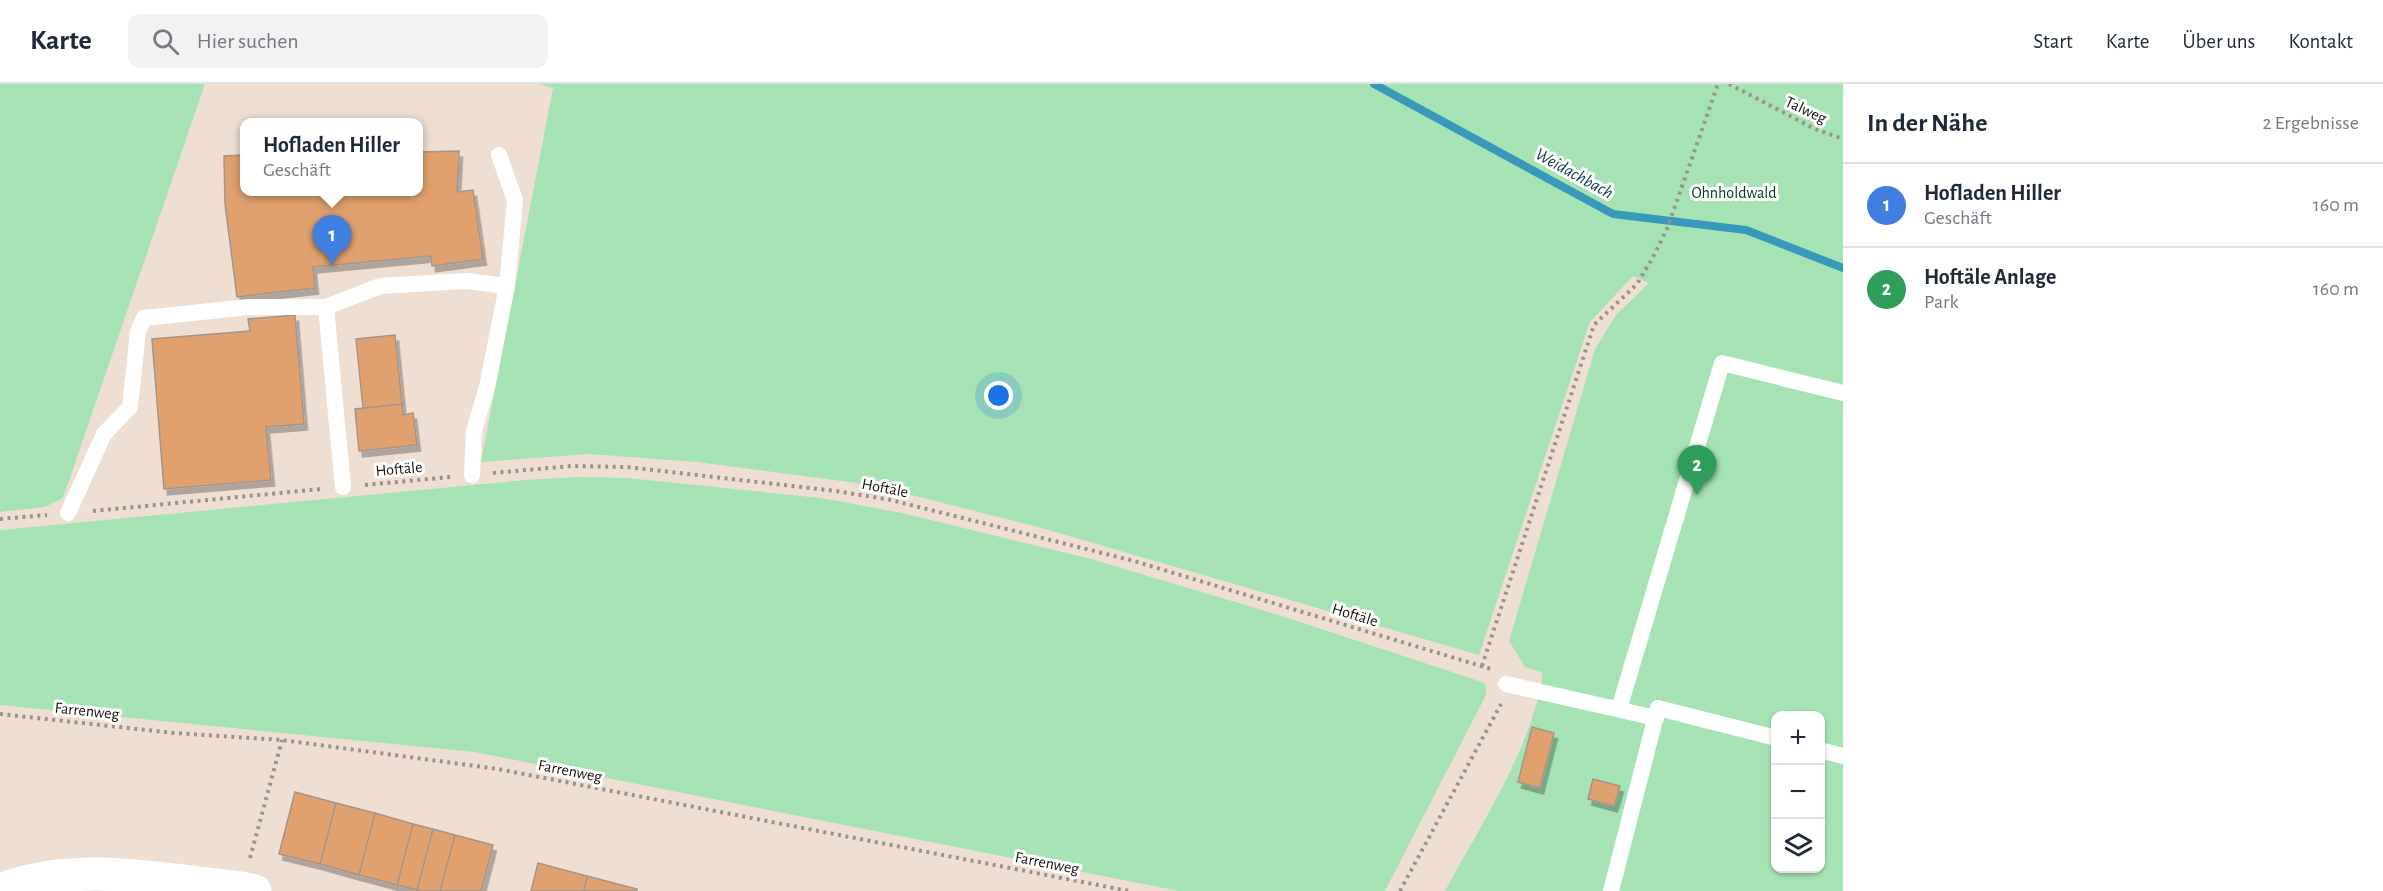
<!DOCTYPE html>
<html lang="de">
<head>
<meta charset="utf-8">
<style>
	body { margin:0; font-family:"Alegreya Sans",sans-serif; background:#f2f2f3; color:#1f2937 }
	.controls { position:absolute; right:18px; bottom:18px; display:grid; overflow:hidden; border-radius:12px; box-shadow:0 2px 4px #0004 }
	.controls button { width:54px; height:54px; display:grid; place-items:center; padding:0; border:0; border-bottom:2px solid #e0e1e3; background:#fff; color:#1f2937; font:30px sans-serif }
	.you { position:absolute; left:999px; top:312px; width:21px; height:21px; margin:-15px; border:4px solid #fff; border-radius:50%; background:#1a73e8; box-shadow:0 0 0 9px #1a73e833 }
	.badge { display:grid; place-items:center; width:39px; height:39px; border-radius:50%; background:#1187ab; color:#fff; font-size:20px; font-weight:700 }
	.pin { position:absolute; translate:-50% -50px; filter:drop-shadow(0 2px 3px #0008) }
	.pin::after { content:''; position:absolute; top:32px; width:21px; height:18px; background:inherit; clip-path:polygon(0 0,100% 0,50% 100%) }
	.popup { position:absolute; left:240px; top:34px; width:183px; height:78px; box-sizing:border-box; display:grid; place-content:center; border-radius:12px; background:#fff; filter:drop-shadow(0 2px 4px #0005); font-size:20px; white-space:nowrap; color:#747a83 }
	.popup b { font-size:22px; color:#1f2937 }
	.popup::after { content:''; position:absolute; left:50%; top:100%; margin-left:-12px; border:12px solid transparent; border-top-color:#fff }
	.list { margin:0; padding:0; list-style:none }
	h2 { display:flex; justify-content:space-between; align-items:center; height:78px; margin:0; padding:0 24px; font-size:26px }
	h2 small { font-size:20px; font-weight:400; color:#747a83 }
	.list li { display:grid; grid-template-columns:39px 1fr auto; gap:18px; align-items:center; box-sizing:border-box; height:84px; padding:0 24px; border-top:2px solid #e0e1e3 }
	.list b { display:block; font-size:22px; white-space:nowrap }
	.list p { margin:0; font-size:20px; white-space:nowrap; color:#747a83 }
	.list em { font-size:20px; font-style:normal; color:#747a83 }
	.icon { flex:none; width:33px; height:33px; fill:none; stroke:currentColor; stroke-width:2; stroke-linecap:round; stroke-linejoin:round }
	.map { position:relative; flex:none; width:1843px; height:807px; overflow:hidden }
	header { display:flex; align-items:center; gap:36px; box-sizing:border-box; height:84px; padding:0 30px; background:#fff; border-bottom:2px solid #e0e1e3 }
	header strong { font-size:28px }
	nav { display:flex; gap:33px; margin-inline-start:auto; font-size:21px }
	.search { width:420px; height:54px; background:#f2f2f3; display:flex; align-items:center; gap:15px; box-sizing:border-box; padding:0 21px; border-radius:12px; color:#747a83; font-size:22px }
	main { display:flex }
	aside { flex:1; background:#fff }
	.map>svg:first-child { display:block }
</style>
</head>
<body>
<header>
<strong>Karte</strong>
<div class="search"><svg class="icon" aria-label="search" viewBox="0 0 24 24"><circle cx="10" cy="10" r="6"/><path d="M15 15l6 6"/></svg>Hier suchen</div>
<nav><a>Start</a><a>Karte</a><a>Über uns</a><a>Kontakt</a></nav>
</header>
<main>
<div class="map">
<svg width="1843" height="807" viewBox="0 0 1843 807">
	<defs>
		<filter id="shadow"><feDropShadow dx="3.5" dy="6" stdDeviation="0" flood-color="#0004"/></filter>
	</defs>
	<rect width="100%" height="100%" fill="#efdfd3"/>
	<path fill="#a5e3b4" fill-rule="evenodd" d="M0,0h205l-142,414 -18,9 -45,5z
		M539,0h1304v807h-398c36,-67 87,-143 98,-218l-18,-6 -16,-26 86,-292 21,-34 33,-32 -16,-7 -43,46 -111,333 -441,-128 -166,-42 -175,-23 -108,-8 -108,8 72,-374zM1776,632h44v152h-44z
		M581,393l46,1 194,20 81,15 189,46 194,58 200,66 1,12 -101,196h-206l-704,-139 -475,-47v-175l525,-50z"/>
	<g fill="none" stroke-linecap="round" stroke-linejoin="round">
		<path stroke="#379aba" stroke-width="8" d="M1374,0l239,130 133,16 97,38"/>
	</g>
	<path fill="#e1a16e" stroke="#a4958a" stroke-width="1.5" filter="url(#shadow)" d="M459,67l-2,41 16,-2 10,69 -51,7 -1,-10 -118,11 2,21 -78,9 -12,-93 -1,-48 21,-1v37h174v-40z
		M295,231l9,109 -38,3 5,53 -107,9 -12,-150 98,-8 -2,-12z
		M395,251l7,69 -39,4 -7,-69z
		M402,320l1,11 10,-2 4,32 -58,6 -4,-42z
		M1532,643l22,6 -14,55 -22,-6z
		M1593,695l27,7 -6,20 -26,-7z
		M295,708l41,11 -16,61 -41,-10z
		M336,719l39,10 -16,62 -39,-11z
		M375,729l38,11 -16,61 -38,-10z
		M413,740l20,5 -16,61 -20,-5z
		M433,745l22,6 -15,56h-21l-2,-1z
		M455,751l38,10 -12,46h-41z
		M538,779l49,13 -3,15h-53z
		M587,792l50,13v2h-53z"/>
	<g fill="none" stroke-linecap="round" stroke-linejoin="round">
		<path stroke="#9d9289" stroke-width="4" stroke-dasharray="3 4.5" stroke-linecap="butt" d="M1729,0l86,45 28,10
			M493,389l78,-7 56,1 209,24 55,9 243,61 357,108
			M365,401l85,-8
			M93,427l228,-22
			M0,435l47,-4
			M1482,582l112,-341 43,-41 15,-25 15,-30 51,-145
			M0,630l174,19 108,7 216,29 631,122
			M250,774l32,-118
			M1400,807l101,-187"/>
		<path stroke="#fff" stroke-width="16" d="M326,223l17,180
			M472,391l2,-44 13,-44 20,-101 8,-86 -16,-45
			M68,429l36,-79 26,-27 8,-76 6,-13 105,-11h77l54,-21 86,-5 41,5
			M1506,600l150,34
			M1619,625l103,-346 121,30
			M1820,666l23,6
			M1611,807l47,-183 118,30"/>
		<path stroke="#fff" stroke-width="33" d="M0,806c77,-30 162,-10 242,-2l13,3"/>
	</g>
	<g text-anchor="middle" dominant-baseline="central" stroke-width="6" stroke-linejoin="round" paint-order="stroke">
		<g font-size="16" fill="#16110d" stroke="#fff">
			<text transform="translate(1806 26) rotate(25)">Talweg</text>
			<text transform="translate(399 385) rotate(-5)">Hoftäle</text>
			<text transform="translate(885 404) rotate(11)">Hoftäle</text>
			<text transform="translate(1355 531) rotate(17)">Hoftäle</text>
			<text transform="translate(87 627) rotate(6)">Farrenweg</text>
			<text transform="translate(570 687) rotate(11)">Farrenweg</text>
			<text transform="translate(1047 779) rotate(11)">Farrenweg</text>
		</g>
		<g font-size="16" fill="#003616" stroke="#fff">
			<text x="1734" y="109">Ohnholdwald</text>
		</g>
		<g font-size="18" font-style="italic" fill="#0d3a48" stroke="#fff">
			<text transform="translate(1574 90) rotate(29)">Weidachbach</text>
		</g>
	</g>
</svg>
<div class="controls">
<button>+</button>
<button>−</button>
<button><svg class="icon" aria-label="layers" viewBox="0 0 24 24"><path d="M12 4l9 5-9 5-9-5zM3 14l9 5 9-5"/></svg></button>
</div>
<div class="you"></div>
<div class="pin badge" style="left:332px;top:181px;background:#3f7fe0">1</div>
<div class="popup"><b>Hofladen Hiller</b>Geschäft</div>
<div class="pin badge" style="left:1697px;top:411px;background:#2e9e5b">2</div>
</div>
<aside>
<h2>In der Nähe<small>2 Ergebnisse</small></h2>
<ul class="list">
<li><span class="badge" style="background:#3f7fe0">1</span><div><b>Hofladen Hiller</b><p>Geschäft</p></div><em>160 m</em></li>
<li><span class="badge" style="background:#2e9e5b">2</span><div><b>Hoftäle Anlage</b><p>Park</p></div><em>160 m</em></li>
</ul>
</aside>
</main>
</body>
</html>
